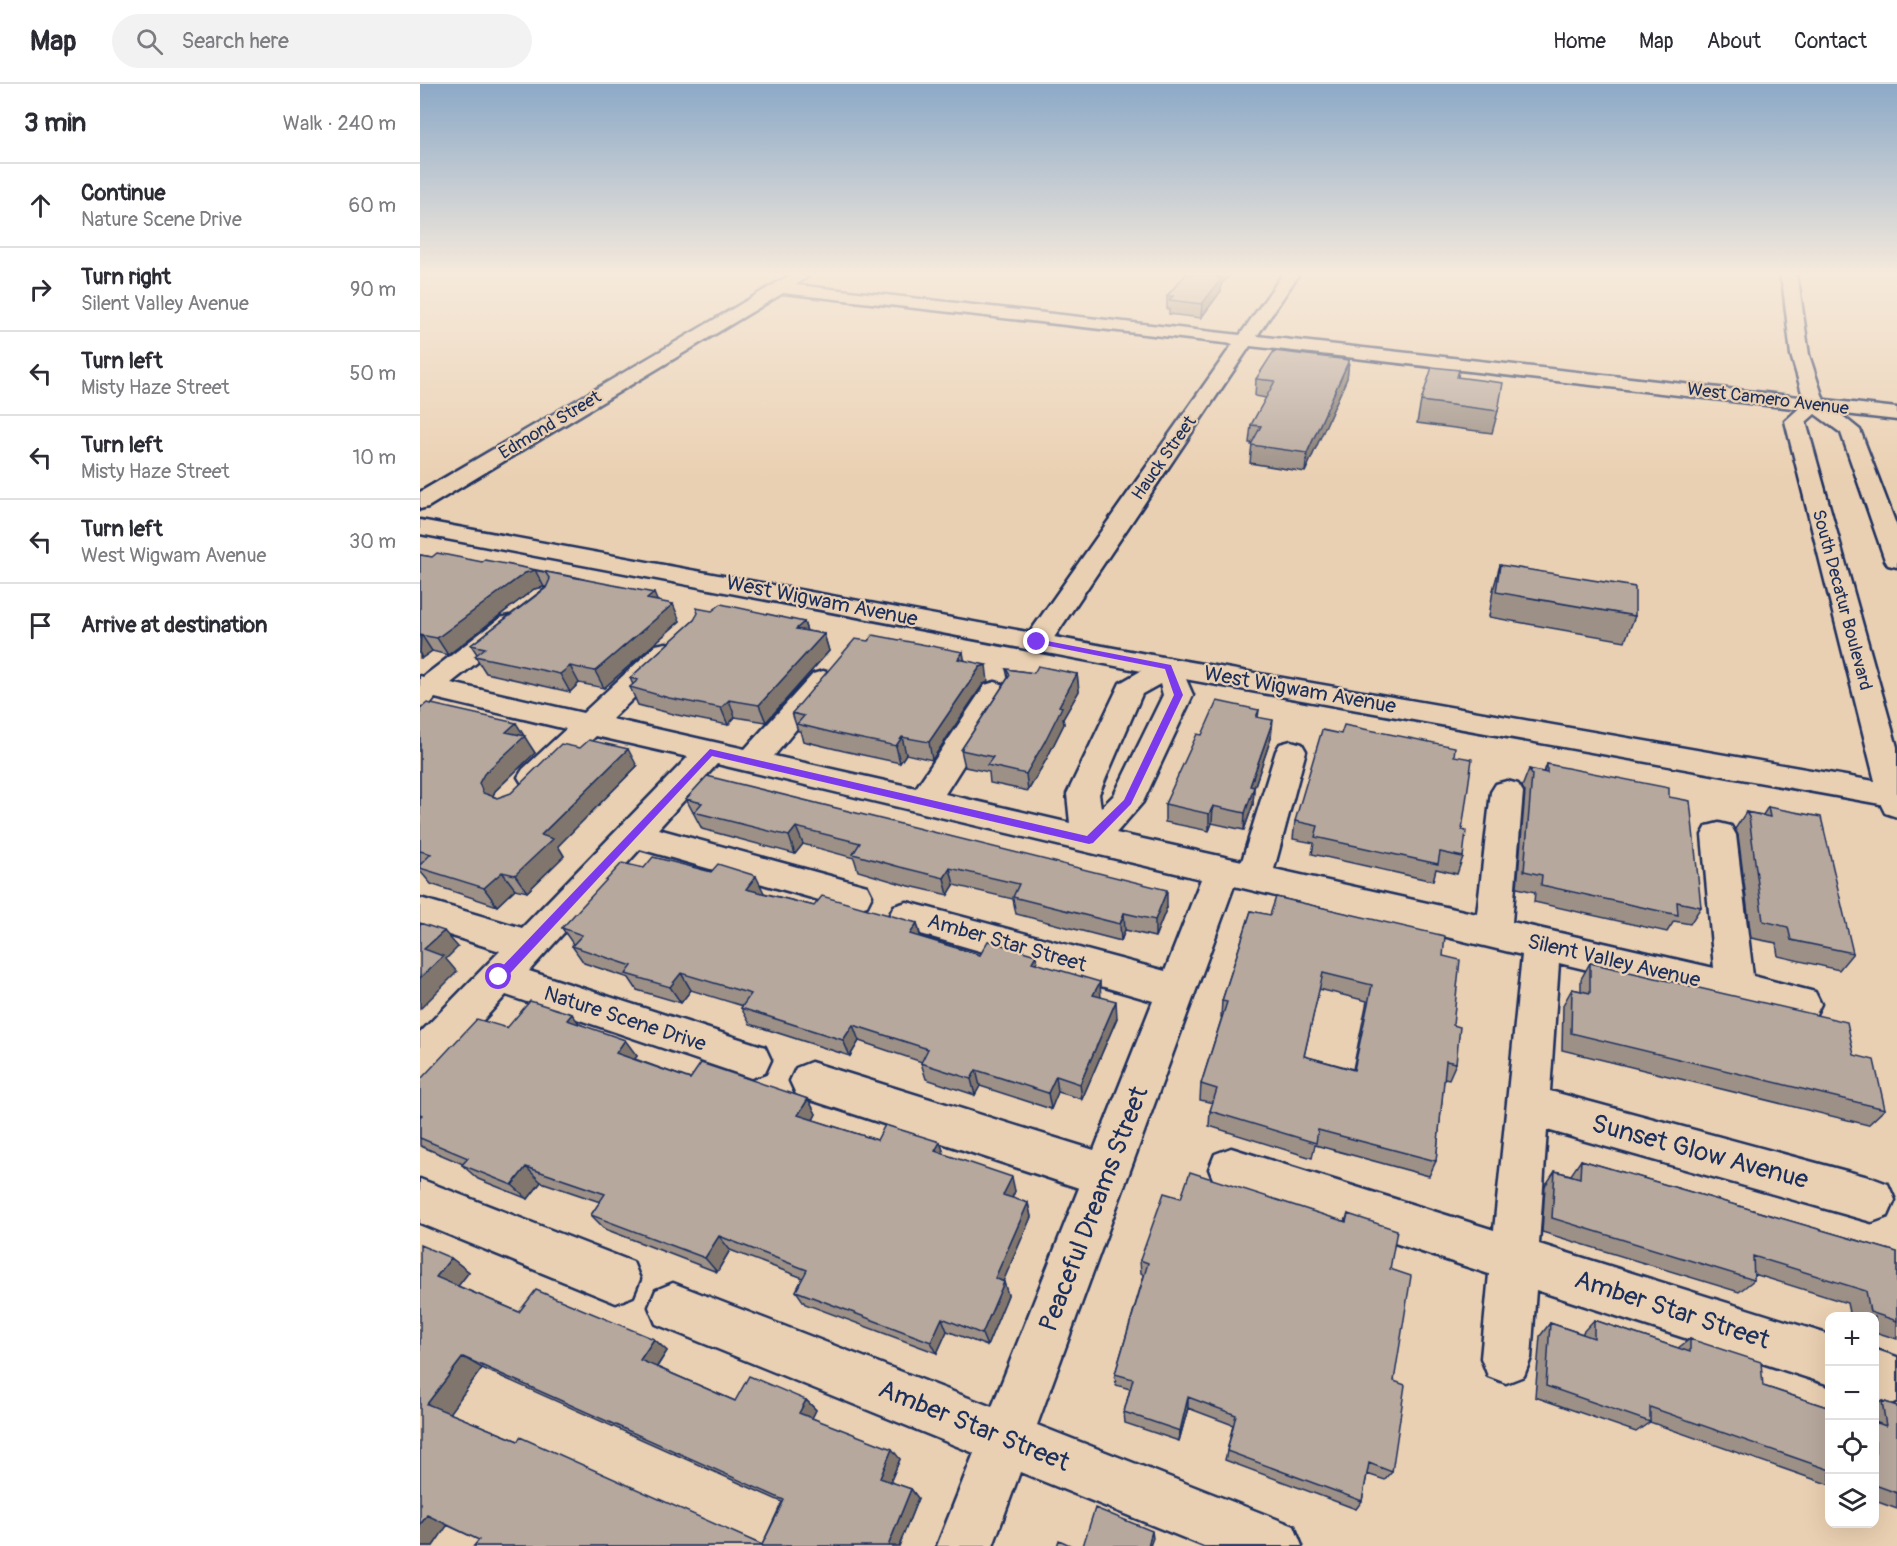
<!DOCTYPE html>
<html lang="en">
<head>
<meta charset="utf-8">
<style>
	body { margin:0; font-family:Pangolin,sans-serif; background:#f2f2f3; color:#2b2b33 }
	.controls { position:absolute; right:18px; bottom:18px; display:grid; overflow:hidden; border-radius:12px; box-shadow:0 6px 24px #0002 }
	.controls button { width:54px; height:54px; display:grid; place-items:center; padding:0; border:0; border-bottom:2px solid #e1e1e2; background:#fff; color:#2b2b33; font:30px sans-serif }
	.stop { position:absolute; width:18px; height:18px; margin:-14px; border:4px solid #7c3aed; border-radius:50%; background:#fff }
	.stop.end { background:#7c3aed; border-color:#fff; box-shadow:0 2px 6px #0008 }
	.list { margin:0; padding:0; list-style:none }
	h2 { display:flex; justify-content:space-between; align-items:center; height:78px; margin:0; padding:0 24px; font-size:26px }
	h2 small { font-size:20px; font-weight:400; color:#7c7c81 }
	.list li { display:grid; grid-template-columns:39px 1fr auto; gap:18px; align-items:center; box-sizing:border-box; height:84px; padding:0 24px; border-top:2px solid #e1e1e2 }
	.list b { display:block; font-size:22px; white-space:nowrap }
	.list p { margin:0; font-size:20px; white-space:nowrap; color:#7c7c81 }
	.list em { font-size:20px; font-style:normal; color:#7c7c81 }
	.icon { flex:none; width:33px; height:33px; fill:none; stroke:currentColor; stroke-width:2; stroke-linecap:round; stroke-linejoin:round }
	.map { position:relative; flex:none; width:1477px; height:1462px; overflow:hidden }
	header { display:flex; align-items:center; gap:36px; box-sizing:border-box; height:84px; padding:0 30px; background:#fff; border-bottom:2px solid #e1e1e2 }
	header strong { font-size:28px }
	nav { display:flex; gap:33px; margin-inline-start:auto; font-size:21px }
	.search { width:420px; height:54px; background:#f2f2f3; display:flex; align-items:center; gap:15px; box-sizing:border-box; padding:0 21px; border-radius:33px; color:#7c7c81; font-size:22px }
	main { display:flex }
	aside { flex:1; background:#fff }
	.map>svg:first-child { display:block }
</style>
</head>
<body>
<header>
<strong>Map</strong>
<div class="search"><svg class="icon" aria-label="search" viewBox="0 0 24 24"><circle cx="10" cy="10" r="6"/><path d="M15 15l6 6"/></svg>Search here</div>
<nav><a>Home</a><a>Map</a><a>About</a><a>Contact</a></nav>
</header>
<main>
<aside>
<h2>3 min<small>Walk · 240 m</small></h2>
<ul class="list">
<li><svg class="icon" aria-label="ahead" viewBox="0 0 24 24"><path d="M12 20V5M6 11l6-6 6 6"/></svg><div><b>Continue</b><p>Nature Scene Drive</p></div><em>60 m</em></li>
<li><svg class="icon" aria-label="right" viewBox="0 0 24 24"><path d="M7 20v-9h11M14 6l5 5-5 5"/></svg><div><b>Turn right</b><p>Silent Valley Avenue</p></div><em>90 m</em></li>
<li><svg class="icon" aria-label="left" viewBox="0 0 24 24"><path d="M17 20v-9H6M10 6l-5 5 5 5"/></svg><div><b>Turn left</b><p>Misty Haze Street</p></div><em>50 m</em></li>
<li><svg class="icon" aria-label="left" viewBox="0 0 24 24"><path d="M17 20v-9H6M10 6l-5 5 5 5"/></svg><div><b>Turn left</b><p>Misty Haze Street</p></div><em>10 m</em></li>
<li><svg class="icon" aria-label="left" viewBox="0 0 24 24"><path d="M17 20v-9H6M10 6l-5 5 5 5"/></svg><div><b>Turn left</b><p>West Wigwam Avenue</p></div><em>30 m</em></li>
<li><svg class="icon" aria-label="arrive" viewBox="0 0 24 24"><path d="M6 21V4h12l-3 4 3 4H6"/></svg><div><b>Arrive at destination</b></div></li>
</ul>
</aside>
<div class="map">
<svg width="1477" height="1462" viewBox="0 0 1477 1462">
	<rect width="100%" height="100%" fill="#ead0b2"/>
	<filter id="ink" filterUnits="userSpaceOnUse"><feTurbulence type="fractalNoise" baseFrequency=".0167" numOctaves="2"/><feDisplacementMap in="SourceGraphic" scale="12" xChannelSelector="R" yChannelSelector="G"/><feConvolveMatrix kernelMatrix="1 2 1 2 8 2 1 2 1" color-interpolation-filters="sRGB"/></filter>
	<g filter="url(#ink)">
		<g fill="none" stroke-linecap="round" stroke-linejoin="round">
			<defs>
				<path id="minor" d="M372,190l16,2 -12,9 444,50 43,-61h16l-42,62 640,72v12l-647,-74 -203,302 -10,2 -10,-2 -4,-6 210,-298 -450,-51 -355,214 -8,2v-17z
					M89,532l9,2 4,6 -4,6 -67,53 132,30 73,-68 10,-2 10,2 4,6 -4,6 -64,62 133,30 68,-75 10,-3 10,3 4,6 -63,76 142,32 69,-103 10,-3 10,3 5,6 -65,103 125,29 -3,-29 53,-111 38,-22 10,-3 10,3 15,34 -50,107 -27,31 126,28 34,-110 4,-7 11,-3 11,3 4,7 -32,118 203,45 14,-122 5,-8 11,-3 11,3 5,8 -11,130 202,46 -12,-133 5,-9 12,-3 12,3 5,9 17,141 62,16 6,12 -6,12 -14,5 -242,-58 -9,128 322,87 16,6 7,16 -7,16 -16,6 -325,-92 -8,114 291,91v50l-294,-95 -5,68 -7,18 -18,7 -18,-7 -7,-18 8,-84 -274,-90 -6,-15 6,-15 16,-6 263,82 28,-275 -288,-69 -197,539 257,101 8,20h-98l-184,-74 -27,74h-56l37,-93 -318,-129 -7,-17 7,-17 17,-7 319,124 87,-219 -268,-88 -15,-6 -6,-13 6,-13 15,-6 283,88 59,-149 -246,-71 -13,-4 -5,-10 5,-10 13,-4 258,69 36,-92 -484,-115 -59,65 209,57 5,10 -5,10 -13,4 -214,-61 -111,122 236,76 6,13 -6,13 -14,5 -245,-83 -72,79 -14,5v-46l80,-82 -80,-25v-28l102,30 166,-171 -92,-21 -51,49 -11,3 -11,-3 -5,-8 5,-8 43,-40 -131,-31 -5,6 -10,2v-30l3,1 77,-59zM740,600l3,11 -49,100 -13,13 -2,-14 43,-100z
					M0,1095l213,83 7,17 -7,17 -17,7 -196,-80z
					M1454,1265l23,8v44l-8,4 -15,-5z"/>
				<path id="tertiary" d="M0,436l748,138 729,127v22l-729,-131 -748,-142z"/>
				<path id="primary" d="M1359,190h16l4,12 10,69 15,46 36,29 37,97v40l-9,-2 -3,-5 -44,-127 -26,-19 -9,8 91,325v70l-12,-4 -4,-8 -96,-384 20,-18 -14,-48 -8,-69z"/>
			</defs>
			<use href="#minor" stroke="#1b2f5e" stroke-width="5"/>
			<use href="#tertiary" stroke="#1b2f5e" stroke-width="5"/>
			<use href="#primary" stroke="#1b2f5e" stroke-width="5"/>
			<use href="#minor" fill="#ead0b2" fill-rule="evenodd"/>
			<use href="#tertiary" fill="#ead0b2" fill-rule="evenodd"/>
			<use href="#primary" fill="#ead0b2" fill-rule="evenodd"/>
		</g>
		<path fill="#9d9087" stroke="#1b2f5e" stroke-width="1.5" fill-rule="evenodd" d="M766,190h44l-9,11v6l-20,27 -32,-4v-5h-2v-13z
			M929,276l-2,18 -42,94 -55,-9 2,-20h-3l2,-18 15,-27 -11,-2 1,-17z
			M1039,286l-1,7 40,34 -6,22 -75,-10 4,-22z
			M0,471l12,2 50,5 94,15 82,24 22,20 -76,67 -25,-5 -9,9 -84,-19 -11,-17 2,-2 -6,-9 75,-58h-2l-10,2 -86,66 -16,-4 -10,7h-2z
			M1080,481l135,51 -10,25 -136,-24 4,-27z
			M292,527l92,11 3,9 17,3 5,17 -63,71 -31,-5 -7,8 -51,-10 -39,-10 -8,-18 3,-2 -3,-7 64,-58z
			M545,576l23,22 -5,2 -51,76 -26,-6 -6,9 -56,-12 -41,-10 -3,-10h-2l-6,-18z
			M586,585l28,4 43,1 2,17 -16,28 1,5 -18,36 -18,31 -38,-8 -1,-11 -24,-5 -4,-17 47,-72z
			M0,625l103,27 12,17 -40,38 -2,5 4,2 140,-32 -79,80 6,10 -37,36 -12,-3 -18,17 -66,-22 -11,-13z
			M839,626l-1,8 13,20 -17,50 -1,16 -9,26 -32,-7 -3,8 -44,-9v-18l37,-69z
			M1034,672l8,74 1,27 -6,17 -21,-5 -3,12 -121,-27 2,-11 -21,-4 2,-18z
			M1127,680l122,33 32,110 -11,17 -16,-3 -7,11 -133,-30 1,-10 -18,-4 8,-96 -3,-5 7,-18 15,3z
			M266,715l481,108 -12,30 -30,-7 -4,11 -105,-27 -3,-15 -59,-14 -6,10 -43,-10 -47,-14 -4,-13 -51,-14 -8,10 -93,-25z
			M1348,723l85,146 -14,17 -61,-14 -2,-13 -25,-5 -13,-103 -3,-6 11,-17 17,3z
			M344,809l50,13 103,17 4,14 59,18 57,8 64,34 16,21 -35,81 -24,-7 -7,17 -71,-23 -5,9 -49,-16 -5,-16 1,-1 -63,-21 -9,15 -100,-32 -9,-16 2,-2 -52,-16 -10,13 -44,-13 -8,-12 -45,-15 -12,-17 1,-2 -11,-16z
			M831,827l192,45 10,69 3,38 -7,16 -5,-1 -8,83 -7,15 -114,-31 -3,13 -103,-32 1,-15 3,-8 -13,-3 1,-16 21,-67h-1l1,-16zM899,905l48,12 -14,68 -49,-13z
			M1170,879l264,92 31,54 -17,16 -306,-75 1,-45 9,-16 9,2v-12z
			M160,940l57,32 -2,3 55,20 118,20 8,15 -3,6 64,20 63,2 4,12 71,37 -3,7 16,5 3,14 -28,64 5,14 -21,51 -40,-15 -10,22 -132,-49 -9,-13 7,-13 -73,-28 -13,22 -112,-43 -14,-14 9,-13 -59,-20 -13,17 -50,-20 -16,-14 1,-1 -40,-17 -3,-2v-31l87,-86z
			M1161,1076l316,92v87l-22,-7v-15h-25l-3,-14 -93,-29v6l-15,12 -197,-60 3,-46 10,-15 16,4z
			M761,1114l164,23 3,-7 42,55 4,112 -2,91 -7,8 -18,-6 -5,27 -6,8 -131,-49 8,-35 -45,-17 -9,33 -54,-18 -1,-11 6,-23 -14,-4 -1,-11 29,-99 -3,-2 -1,-13z
			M31,1174l18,14 -11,14 61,26 135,27 13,12 -10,16 78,34 71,-1 10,10 -4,8 88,41 -10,23 21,7 7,9 -19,48h-425l5,-6 -32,-15 -14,21h-13zM62,1284l300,134 -20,43 -244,-104 -69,-28z
			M1174,1236l84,28 12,-9 73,47 67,22v77l-180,-63 -14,10 -101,-35 5,-61 10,-13 33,11v-2z
			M1462,1317l15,5v103l-22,-8v-96z"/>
		<path fill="#80766e" stroke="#1b2f5e" stroke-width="1.5" d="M800,190h10l-9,11v6l-20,27 1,-14z
			M929,276l-2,18 -42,94 2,-19z
			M115,486l9,17 -10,2 -86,66 -11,-17 88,-65z
			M234,509l7,17 -14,-11z
			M253,520l7,17 -76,67 -9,-17z
			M384,538l5,16 -13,-9z
			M1,550l11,17 -10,7 -2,-4z
			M404,550l5,17 -63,71 -7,-17z
			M543,568l3,17 -8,-10z
			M566,581l2,17 -5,2 -51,76 -3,-18 51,-75z
			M150,582l9,17 -9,9 -10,-18z
			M657,590l2,17 -16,28 1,5 -18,36 -18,31 -2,-17 33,-68z
			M309,616l6,17 -7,8 -7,-17z
			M853,636l-2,18 -17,50 -1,16 -9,26 1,-17 5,-27z
			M96,639l19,30 -40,38 -4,9 -8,-7 -4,-10 27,-51z
			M482,653l4,17 -6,9 -4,-17z
			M208,665l9,17 -79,80 6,10 -37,36 -12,-17 26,-40z
			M793,722l-1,17 -3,8v-17z
			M376,743l7,17 -8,10 -6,-18z
			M530,784l4,17 -6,10 -4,-17z
			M82,788l13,17 -18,17 -13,-18z
			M336,792l8,17 -10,13 -8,-17z
			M747,806v17l-12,30v-17z
			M704,829l1,17 -4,11 -1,-17z
			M497,839l4,17 -11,-6z
			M24,847l14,16 -12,12 11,13 -37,37v-31l4,-29z
			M616,871l2,17 -6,-10z
			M261,889l10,17 -10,13 -11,-16z
			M680,898l1,17 -8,-4z
			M696,917l1,17 -35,81 -2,-15z
			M152,930l12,16 -17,-10z
			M433,941l6,16 -9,15 -7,-16z
			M205,956l12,16 -9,13 -12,-16z
			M556,986l4,16 -5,9 -4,-16z
			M636,992l2,16 -7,17 -3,-16z
			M388,1015l8,15 -9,17 -9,-16z
			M520,1058l5,14 -10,-5z
			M106,1083l15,15 -13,17 -16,-14z
			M592,1093l3,14 -8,18 -4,-14z
			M608,1119l3,14 -32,74 -4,-13z
			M299,1152l11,14 -13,22 -12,-14z
			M31,1174l18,14 -14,18 -19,-13z
			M584,1198l4,13 -21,51 -5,-12z
			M522,1234l5,13 -10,22 -6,-11z
			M234,1255l13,12 -13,20 -14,-11z
			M43,1273l19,11 -34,47 -21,-11z
			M768,1313v11l-9,33 1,-10z
			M386,1316l10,10 -7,14 -10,-11z
			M472,1365l8,10 -12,28 -8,-9z
			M491,1405l7,9 -19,48h-11z
			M7,1431l22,8 -16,23h-13v-21z
			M732,1447l1,7 -3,8h-2z"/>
		<path fill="#b7a89d" stroke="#1b2f5e" stroke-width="1.5" fill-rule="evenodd" d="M766,190h34l-3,4h5l-20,26 -33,-4 4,-4h-6z
			M854,267l75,9 -42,93 -56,-8 10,-19 -10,-1 24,-44 -19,-2z
			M1012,283l27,3 -2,7 46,6 -5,28 -77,-10z
			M17,469l45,9 3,-2 169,33 -7,6 26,5 -78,67 -25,-5 -10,8 -85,-18 10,-8 -14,-3 75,-57 4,-9 -5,-7 -10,-2 -10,3 -88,65 -17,-3v-80l12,2z
			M1080,481l135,22v29l-139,-24z
			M301,520l83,18 -8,7 28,5 -65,71 -30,-5 -8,8 -52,-10 -39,-11 8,-7 -8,-2 64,-58 4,-7 -2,-5 16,3z
			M453,551l90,17 -5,7 28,6 -6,2 -51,75 -27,-5 -6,9 -58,-12 -41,-10 7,-8 -12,-3 63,-74 13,2z
			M618,582l39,8 -18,32 3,1 -18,36 -18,31 -39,-9 6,-8 -32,-7 49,-75 -4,-6 28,4z
			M797,617l42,9 -3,7 17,3 -23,66 4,1 -9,26 -32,-7 -4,8 -44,-10 32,-70 5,1z
			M7,619l89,20 -10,9 19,4 -41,38 -5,9 4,10 14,5 14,-5 50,-49 19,4 9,-8 39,9 -87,86 12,4 -38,36 -13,-3 -18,16 -64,-20v-3l11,-11 -11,-3v-142z
			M924,641l111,22 -1,9 18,3 -10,71 4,1 -3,26 -23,-5 -2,12 -123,-27 3,-11 -23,-5 27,-91 19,4z
			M1127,680l122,24v9l21,4 11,106 -24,-5 1,13 -137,-30 1,-10 -18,-4 8,-96 -3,-6 18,4z
			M287,692l460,114 -12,30 -31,-7 -4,11 -107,-27 6,-13 -69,-16 -6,10 -44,-11 -47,-13 7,-11 -64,-16 -7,9 -95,-24 8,-9 -16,-4z
			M1348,723l53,10 32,136 -62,-13 -3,-13 -25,-6 -14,-104 -3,-5 24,5z
			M233,773l58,15 7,-8 38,12 -10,13 68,17 8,-10 95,27 -7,11 70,21 8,-14 48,14 -4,7 68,20 -7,13 23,6 -36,83 -24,-8 -8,17 -72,-23 -5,9 -50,-16 7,-14 -75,-24 -10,15 -102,-32 10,-14 -70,-21 -11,14 -44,-13 6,-8 -60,-20 10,-11 -20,-7 60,-65 22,5z
			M856,813l169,39 -2,20 17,4 -7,65 7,2 -4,36 -10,-2 -10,100 -118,-31 -2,13 -106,-32 7,-22 -16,-5 26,-82 -5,-1 29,-90 19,4zM903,889l49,12 -18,85 -50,-14z
			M0,839l24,8 -20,18 19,7 -23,22z
			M1170,879l257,59 7,33 20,5 11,49 -314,-76 1,-44 18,4z
			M110,917l42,13 -5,6 58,20 -9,13 74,26 11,-16 107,36 -10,16 79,25 8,-15 55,17 -5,9 77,26 -9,18 25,8 -33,75 9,4 -22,52 -40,-16 -11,24 -135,-51 11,-21 -88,-34 -14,22 -114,-43 14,-21 -79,-27 -14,18 -50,-20 6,-7 -48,-20v-21l2,-2 -2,-1v-34l57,-61 30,9z
			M1161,1076l316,92v69l-27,-9 -4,-21 -113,-35 1,24 -202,-62 3,-47 25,7z
			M770,1088l156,50 2,-8 49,16 -7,39 21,7 -17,105 11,4 -13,87 -23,-9 -7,38 -135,-50 9,-36 -48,-18 -8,34 -56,-19 9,-33 -18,-5 33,-111 -8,-3 24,-67 17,5z
			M0,1161l31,13 -15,19 83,35 17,-22 118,49 -14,21 95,41 14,-25 57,24 -7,13 93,36 -12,29 31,11 -23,57h-414l5,-6 -52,-25 -7,10zM43,1273l321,143 -22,45 -242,-108 -2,4 -91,-37z
			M1174,1236l96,32v-13l71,23 2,24 67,22v62l-180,-63v15l-104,-36 4,-63 44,15z
			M1462,1317l15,5v87l-22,-8v-63l11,4z
			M675,1424l57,23 -4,15h-65z
			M639,1456l13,6h-15z"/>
	</g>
	<linearGradient id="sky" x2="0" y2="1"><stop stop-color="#8ca9c7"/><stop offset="0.48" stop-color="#f6eadc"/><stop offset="1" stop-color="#f6eadc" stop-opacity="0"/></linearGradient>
	<rect width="1477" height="395" fill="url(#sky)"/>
	<path fill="#7c3aed" d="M617,555l134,26 12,30 -52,109 -38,39 -4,1 -377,-88 -209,225h-8v-7l215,-225 377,87 37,-36 50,-105 -9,-26 -131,-26 -1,-1z"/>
	<g text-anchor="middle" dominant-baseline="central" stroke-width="4.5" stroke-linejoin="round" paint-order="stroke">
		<g font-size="18" fill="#1b2f5e" stroke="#ead0b2">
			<text transform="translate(1348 315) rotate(7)">West Camero Avenue</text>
			<text transform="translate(130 341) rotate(-31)">Edmond Street</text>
			<text transform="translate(744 374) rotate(-55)">Hauck Street</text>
			<text transform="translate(1422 516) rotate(75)">South Decatur Boulevard</text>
		</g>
		<g font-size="21" fill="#1b2f5e" stroke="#ead0b2">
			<text transform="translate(402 517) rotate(11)">West Wigwam Avenue</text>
			<text transform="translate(880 606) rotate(10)">West Wigwam Avenue</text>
			<text transform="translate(587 859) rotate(16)">Amber Star Street</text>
			<text transform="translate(1194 877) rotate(13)">Silent Valley Avenue</text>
			<text transform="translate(205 935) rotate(18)">Nature Scene Drive</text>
		</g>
		<g font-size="26" fill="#1b2f5e" stroke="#ead0b2">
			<text transform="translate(1280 1068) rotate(15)">Sunset Glow Avenue</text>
			<text transform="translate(674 1125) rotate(-69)">Peaceful Dreams Street</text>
			<text transform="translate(1252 1226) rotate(18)">Amber Star Street</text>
			<text transform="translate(554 1342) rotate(22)">Amber Star Street</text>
		</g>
	</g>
</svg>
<div class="controls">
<button>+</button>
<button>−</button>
<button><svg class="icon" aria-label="locate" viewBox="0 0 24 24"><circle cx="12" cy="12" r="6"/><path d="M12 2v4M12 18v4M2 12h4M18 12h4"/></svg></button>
<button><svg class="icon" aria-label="layers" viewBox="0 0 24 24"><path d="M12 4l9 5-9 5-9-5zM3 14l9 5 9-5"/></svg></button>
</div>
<div class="stop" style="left:79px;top:893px"></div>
<div class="stop end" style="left:617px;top:558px"></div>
</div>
</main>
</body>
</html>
